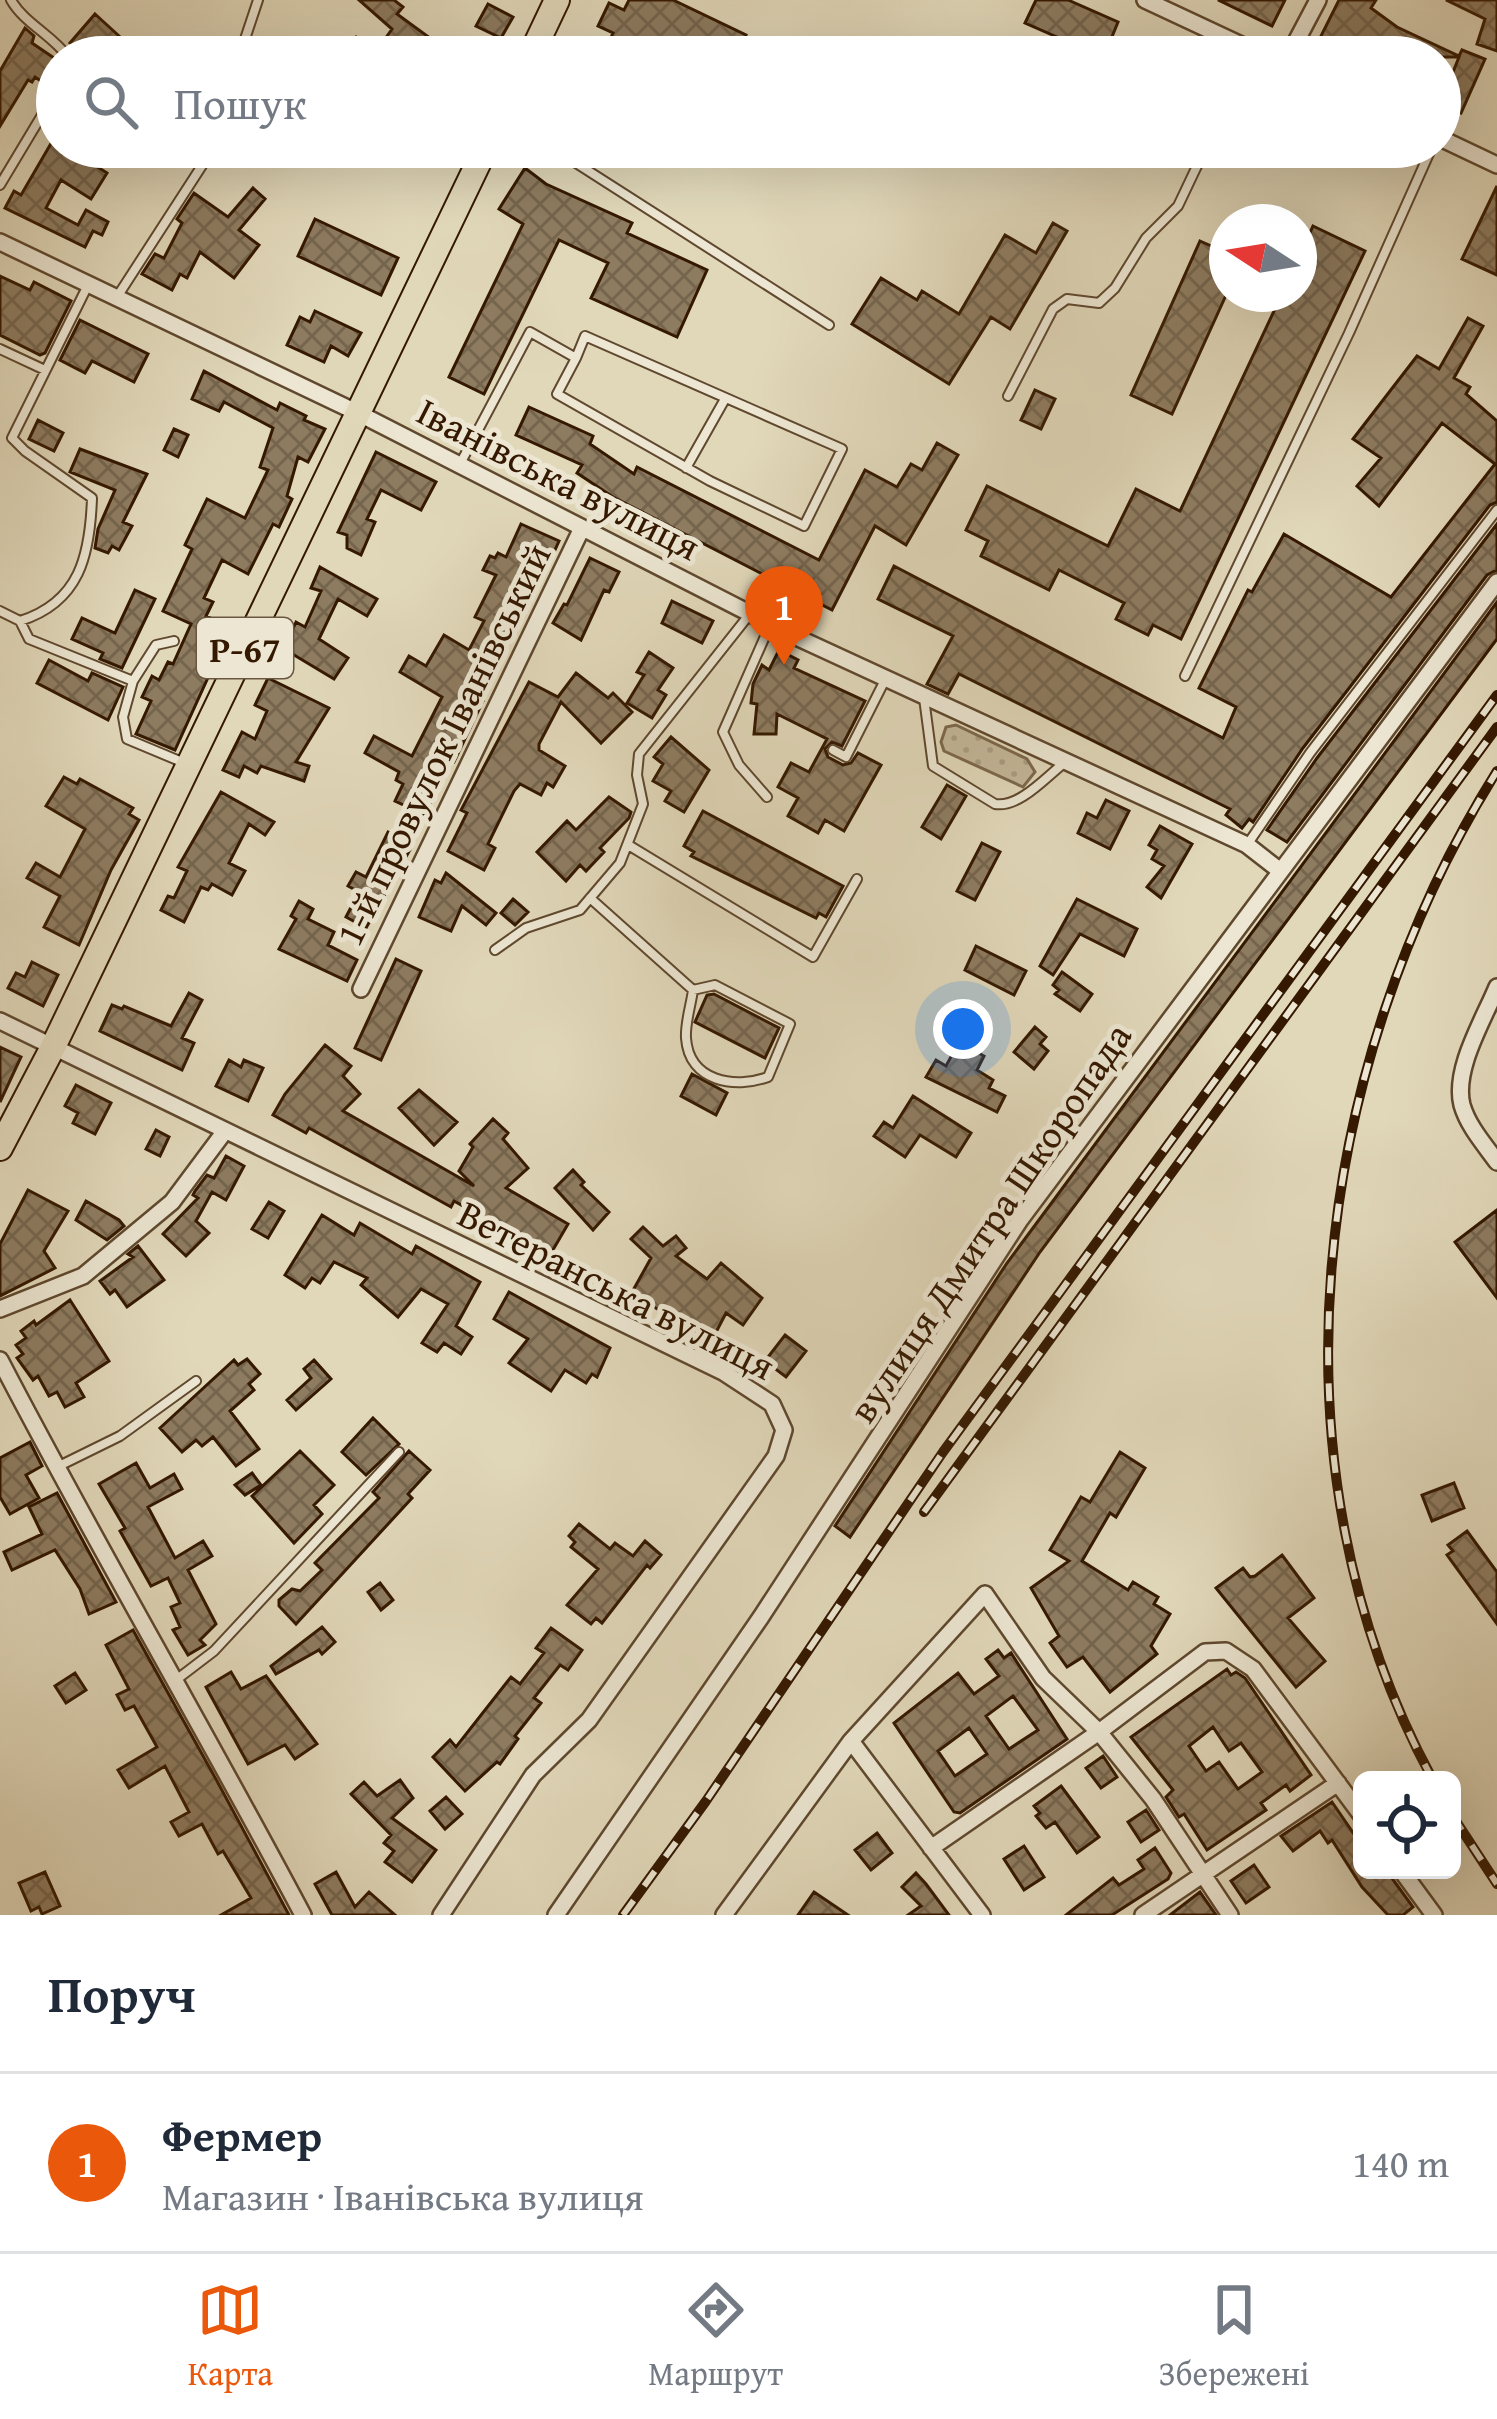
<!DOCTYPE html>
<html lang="uk">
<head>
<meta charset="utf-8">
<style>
	body { margin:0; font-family:"Gentium Book Plus",serif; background:#f2f2f3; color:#1f2937 }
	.controls { position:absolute; right:36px; bottom:36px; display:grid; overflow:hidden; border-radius:18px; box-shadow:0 12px 48px #0002 }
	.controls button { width:108px; height:108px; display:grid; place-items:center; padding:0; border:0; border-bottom:3px solid #e0e1e3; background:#fff; color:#1f2937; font:60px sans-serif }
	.compass { position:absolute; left:1209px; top:204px; width:108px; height:108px; border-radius:50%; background:#fff; box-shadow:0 12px 48px #0002; rotate:282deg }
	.you { position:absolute; left:963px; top:1029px; width:42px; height:42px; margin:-30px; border:9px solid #fff; border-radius:50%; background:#1a73e8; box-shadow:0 0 0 18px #1a73e833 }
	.badge { display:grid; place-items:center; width:78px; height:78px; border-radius:50%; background:#ea580c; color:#fff; font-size:39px; font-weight:700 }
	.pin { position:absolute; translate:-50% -99px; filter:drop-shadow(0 3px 6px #0008) }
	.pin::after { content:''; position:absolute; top:63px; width:42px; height:36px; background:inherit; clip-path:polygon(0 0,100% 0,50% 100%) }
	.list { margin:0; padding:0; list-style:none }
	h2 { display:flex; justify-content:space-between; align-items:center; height:156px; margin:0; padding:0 48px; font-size:51px }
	h2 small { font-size:39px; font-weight:400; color:#747a83 }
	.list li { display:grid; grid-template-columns:78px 1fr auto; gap:36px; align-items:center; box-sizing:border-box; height:180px; padding:0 48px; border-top:3px solid #e0e1e3 }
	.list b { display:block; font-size:45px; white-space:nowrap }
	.list p { margin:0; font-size:39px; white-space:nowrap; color:#747a83 }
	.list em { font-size:39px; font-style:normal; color:#747a83 }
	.icon { flex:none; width:66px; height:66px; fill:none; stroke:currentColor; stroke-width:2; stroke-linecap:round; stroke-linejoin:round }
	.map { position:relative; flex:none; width:1497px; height:1915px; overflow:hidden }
	.search { position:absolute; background:#fff; box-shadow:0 12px 48px #0002; left:36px; right:36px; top:36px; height:132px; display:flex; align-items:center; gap:30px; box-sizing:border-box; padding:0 42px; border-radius:66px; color:#747a83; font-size:45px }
	.sheet { height:336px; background:#fff }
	nav { display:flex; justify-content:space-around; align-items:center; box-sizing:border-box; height:168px; border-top:3px solid #e0e1e3; background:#fff; font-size:33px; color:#747a83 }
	nav a { display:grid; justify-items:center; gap:6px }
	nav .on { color:#ea580c }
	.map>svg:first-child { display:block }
</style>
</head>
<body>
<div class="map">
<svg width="1497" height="1915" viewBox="0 0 1497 1915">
	<defs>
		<pattern id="grass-dots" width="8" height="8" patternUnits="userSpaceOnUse" patternTransform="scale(3)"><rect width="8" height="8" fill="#c4b79a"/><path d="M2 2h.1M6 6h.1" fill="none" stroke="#a99d83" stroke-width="1.8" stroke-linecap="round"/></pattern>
		<pattern id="building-cross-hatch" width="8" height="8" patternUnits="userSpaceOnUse" patternTransform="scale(3)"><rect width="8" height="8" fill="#8e7c61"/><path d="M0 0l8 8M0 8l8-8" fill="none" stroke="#75654e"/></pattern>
	</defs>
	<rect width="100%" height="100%" fill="#e1d8ba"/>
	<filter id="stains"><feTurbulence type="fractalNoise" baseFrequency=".00167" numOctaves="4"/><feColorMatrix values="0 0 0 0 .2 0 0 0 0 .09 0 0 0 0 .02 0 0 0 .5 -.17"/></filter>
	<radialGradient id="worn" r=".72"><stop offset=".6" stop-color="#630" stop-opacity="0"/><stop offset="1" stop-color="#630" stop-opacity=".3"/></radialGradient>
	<path fill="url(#grass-dots)" stroke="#7c684d" stroke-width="3" d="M956,725l71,34 8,13 -12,15 -79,-36 -3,-9 5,-15z"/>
	<path fill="url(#building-cross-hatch)" stroke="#341800" stroke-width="3" fill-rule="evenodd" d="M359,0h35l9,7 -6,7 37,27 -12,16h-67l-9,-8 10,-12 19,16 17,-24z
		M629,0h44l73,35 -10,22h-134l11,-24 -15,-7 11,-23 15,7z
		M1036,0h32l50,22 -9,22 -7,-3 -6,13 -71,-31z
		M1218,0h67l-13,26z
		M1339,0h37l-5,8 26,19 62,29 3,-6 23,9 -24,54 -21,-8 19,-48h-126l-18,-9z
		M1446,0h51v51l-20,-7 8,-25z
		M488,4l25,13 -12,21 -25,-12z
		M95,14l24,22 -3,3 5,5 -11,13 -12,-10 -5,5 -5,-5 -6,7 -12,-11z
		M25,28l9,8 -2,7 25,17 -13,23 -9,-6 -3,5 -4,-2 -28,46v-55z
		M53,140l4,7h9l41,26 -16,26 -30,-19 -15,28 32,17 8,-15 22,12 -6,13 -9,-4 -8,16 -80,-39 9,-17 7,4z
		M525,168l21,16 86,39 -5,10 80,37 -30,67 -86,-39 17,-35 -49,-23 -75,154 -35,-17 74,-153 -24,-15z
		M1497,186v89l-35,-16z
		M253,188l12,11 -26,31 20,15 -25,33 -34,-26 -13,26 -7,-4 -8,16 -30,-16 13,-20 9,4 18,-35 -5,-4 17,-26 34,24z
		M315,219l83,39 -17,37 -83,-39z
		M1053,223l14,8 -57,98 -19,-12 -42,67 -97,-60 29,-46 36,22 5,-9 37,23 46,-79 31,18z
		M1313,226l52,25 -184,388 -28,-14 -5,10 -32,-16 8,-16 -65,-33 -10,20 -68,-34 7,-15 -22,-11 21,-44 121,60 28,-57 44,22 102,-217h17v-37z
		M1200,241l27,12v40l-55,121 -41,-19z
		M0,276l30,14 4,-8 37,19 -26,52 -5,2 -40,-20z
		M315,311l46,22 -13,23 -17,-10 -7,16 -37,-17 13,-28 10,5z
		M1468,318l15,8 -29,52 16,9 -4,7 31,27v81l-7,3 -187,243 -50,74 -4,-3 -7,9 -16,-13 4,-6 -271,-135 -11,20 -21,-10 26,-48 -75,-37 16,-33 329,172 13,-31 -37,-19 49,-98 4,2 32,-58 107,63 104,-133 -53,-41 -63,83 -22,-20 24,-28 -28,-19 64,-83 22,13z
		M80,320l68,34 -14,28 -42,-21 -7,12 -25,-13z
		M204,371l73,39 3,-7 26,13 -2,4 21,9 -17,33 -10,-5 -11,39 5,3 -13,28 -6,-3 -25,50 -26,-14 -18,38 9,4 -7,14 25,11 -56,123 -39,-16 15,-33 -9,-4 10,-21 7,4 9,-18 5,2 18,-40 -28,-13 29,-62 -7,-4 22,-46 38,19 23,-48 -8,-3 13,-39 -49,-26 -5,9 -27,-12z
		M1035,390l20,9 -14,30 -20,-9z
		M529,407l64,29 -3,8 44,30 3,-7 182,93 46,-90 32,17 14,-23 11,6 15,-27 21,12 -52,90 -31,-19 -43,84 -219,-113 -36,-24 5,-8 -66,-30z
		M38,420l25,13 -9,18 -25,-12z
		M174,429l14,6 -10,22 -14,-7z
		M80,449l67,25 -24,48 9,4 -13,24 -7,-4 -4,7 -13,-5 3,-19 17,-39 -45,-18z
		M376,452l60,30 -15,28 -40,-20 -14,29 8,3 -14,33 -14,-7v-13l-9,-3z
		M521,524l38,17 -9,20 -7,-3 -17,35 4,2 -48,101 3,1 -31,65 -4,-2 -25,55 -30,-14 8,-17 -7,-4 3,-8 -34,-19 9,-17 38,20 30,-59 -42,-25 9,-16 17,10 18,-31 25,15 15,-29 -9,-4 21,-42 -13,-5 7,-14 5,2 3,-5 8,4z
		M1497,524v46l-10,5 -200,267 -20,-12 50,-72z
		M590,558l29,14 -10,20 -5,-2 -23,50 -28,-17 11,-19 3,1z
		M320,567l57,32 -10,17 -29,-17 -19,40 29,19 -14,21 -50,-30 12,-27 9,5 16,-36 -10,-3z
		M135,590l20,9 -33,69 -22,-9 3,-6 -31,-14 10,-21 33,15z
		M672,601l41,20 -11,22 -40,-20z
		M1497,602v37l-457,613 -190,285 -15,-11 172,-263z
		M779,650l19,10 -4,8 71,33 -23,45 -10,-4 -7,7 3,8 15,8 8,-2 7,-10 23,12 -37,66 -19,-11 -7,13 -30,-17 10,-18 -20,-11 13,-24 18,9 18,-33 -50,-25 -1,20h-22l3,-30 -6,-1 2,-19 9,-19 7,5z
		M649,652l24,16 -15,22 8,5 -14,23 -25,-15 17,-28 -7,-3z
		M49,660l39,21 4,-8 31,14 -15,33 -71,-37z
		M576,673l32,25 5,-5 19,19 -31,31 -40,-41 -22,42v6l26,16 -12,21 -6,-4 -6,12 -21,-11 -6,7 -26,53 7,4 -11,22 -36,-19 19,-38 -6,-3 68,-128 29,15z
		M268,678l61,30 -33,54 13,4 -5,15 -43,-15 -4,7 -13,-7 -5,11 -16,-7 19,-38 13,7 12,-28 -12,-6z
		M671,737l38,33 -25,42 -19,-11 6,-10 -18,-10 10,-17 -9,-7z
		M64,777l13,7 3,-5 53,29 -4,6 10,6 -28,50 -32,75 -35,-18 16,-31 -33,-18 9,-15 24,14 25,-48 -39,-23z
		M947,785l19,11 -25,43 -19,-12z
		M221,792l53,30 -9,13 -16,-11 -20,39 16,8 -13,24 -20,-11 -4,6 -7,-3 -17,35 -23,-12 7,-14 6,2 13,-27 -9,-4z
		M609,797l22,15 -2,6 -29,30 4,4 -18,19 -6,-6 -14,16 -29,-29 30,-31 9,9z
		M1106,800l23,11 -19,38 -32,-16 9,-20 10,5z
		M703,811l140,75 -17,31 -7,-4 -3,5 -125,-62 3,-4 -10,-6z
		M1160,826l32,18 -31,54 -14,-11 17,-21 -12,-7 5,-9 -8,-5z
		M388,832l24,14 -46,82 -20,-11 13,-25 -11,-6 8,-14 10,5z
		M982,843l18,9 -25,48 -18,-9z
		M446,873l50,40 -10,12 -24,-19 -11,25 -32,-14 16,-37 6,3z
		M513,899l15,13 -13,13 -14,-12z
		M1077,899l60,30 -13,27 -44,-22 -27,41 -13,-9z
		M299,901l14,8 -5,10 26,13 -6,13 29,15 -10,21 -68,-32 17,-30 -5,-3z
		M976,946l50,25 -12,24 -49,-25z
		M396,959l25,12 -40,89 -26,-12z
		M32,962l26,13 -15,31 -35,-18 8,-15 9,4z
		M1062,972l30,22 -12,17 -25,-17 4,-4 -6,-5z
		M189,993l13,7 -20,38 12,5 -12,27 -82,-39 12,-26 10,4 2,-3 47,20z
		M714,994l65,34 -14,30 -70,-36 12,-27z
		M1035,1027l11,10 -6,7 8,7 -14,18 -20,-17z
		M959,1042l25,14 -7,14 16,10 -4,8 16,8 -8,16 -71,-35 10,-17 10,6z
		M325,1045l26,21 -8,10 17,18 -17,17 131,75 -15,-15 14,-24 -3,-3 23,-25 15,14 -5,6 25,29 -22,20 62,36 -18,31 -96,-54 -3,6 -142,-79 -3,5 -33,-18 12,-21z
		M0,1047l21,10 -21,45z
		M229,1060l12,7 3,-7 19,8 -15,33 -32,-15z
		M692,1074l35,19 -11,22 -35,-19z
		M76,1085l35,18 -16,31 -22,-11 5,-10 -13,-7z
		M419,1090l38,32 -23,23 -35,-37z
		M913,1096l58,37 -15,24 -36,-22 -15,22 -31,-21 10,-14 9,6z
		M156,1130l13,7 -9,19 -14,-7z
		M226,1156l18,10 -18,34 -14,-8 -16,29 13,12 -23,23 -23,-22 35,-36 -5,-3 2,-4 12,-16 7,3z
		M573,1170l11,12 -3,3 28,27 -16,18 -38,-42z
		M28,1190l40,21 -24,40 11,17 -55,28v-52z
		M86,1201l33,19 5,6 -17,14 -31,-20z
		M269,1202l15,9 -16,27 -16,-9z
		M1497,1210v88l-42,-56z
		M322,1215l32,20 6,-12 52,31 4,-8 64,36 -24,44 16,11 -11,17 -17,-11 -7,9 -15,-9 26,-39 -27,-15 -23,28 -37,-32 6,-7 -33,-16 -14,21 -8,-5 -7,10 -20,-13z
		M643,1227l20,19 13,-10 10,12 -10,8 31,23 14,-16 41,35 -19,27 -17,-12 -14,27 -81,-46 20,-36 -20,-19z
		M138,1246l26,34 -37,27 -12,-17 -5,4 -10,-13 33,-24 -5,-3z
		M509,1292l101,56 -13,29 -5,-3 -6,9 -21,-13 -14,21 -42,-28 19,-24 -34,-20z
		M70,1300l39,61 -33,22 8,14 -19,10 -8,-15 -8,4 -11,-20 -5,4 -16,-22 6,-4 -7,-9 10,-7 -5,-7 13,-10 2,4z
		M785,1335l21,16 -20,26 -21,-16z
		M247,1359l13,15 -11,10 5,6 -24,21 29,38 -23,17 -23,-29 -11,9 -6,-6 -14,12 -22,-24 74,-68 4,5z
		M314,1360l17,19 -35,31 -9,-10 24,-22 -7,-9z
		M373,1418l26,26 -33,31 -24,-23z
		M30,1442l12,24 -16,9 13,23 -29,16 -10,-17v-39z
		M300,1451l34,34 -20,20 8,9 -28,29 -42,-47z
		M409,1451l21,19 -22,24 4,4 -116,126 -17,-18v-6l13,-11 8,2 22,-21 -7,-7 64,-65 -6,-6z
		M1120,1452l25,16 -29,49 -6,-4 -28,48 46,29 5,-8 25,15 -4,7 16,10 -19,32 6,8 -47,38 -27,-35 -16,10 -17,-24 9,-7 -28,-48 38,-27 -19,-11 31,-53 9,5z
		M136,1463l14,25 24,-14 8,15 -34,18 27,51 28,-17 9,15 -24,14 28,54 -16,16 5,5 -17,10 -15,-25 7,-3 -9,-20 9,-4 -12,-25 -17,8 -31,-55 5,-3 -26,-44z
		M252,1473l9,12 -16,10 -10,-10z
		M1454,1483l10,25 -32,13 -10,-26z
		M57,1493l59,109 -27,12 -9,-25 -25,-39 -43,20 -8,-18 38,-18 -13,-27z
		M579,1524l31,25 5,-6 18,13 12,-15 16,14 -11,13 -3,-3 -45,58 -6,-5 -5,6 -24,-19 31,-36 -27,-22 4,-5 -6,-6z
		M1467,1531l30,41v52l-50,-69 6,-4 -5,-6z
		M1282,1555l32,43 -26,20 37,43 -29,26 -80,-99 27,-20 7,9 5,-1z
		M380,1583l13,17 -12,10 -13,-18z
		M322,1627l13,15 -13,12 -3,-4 -43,24 -5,-8z
		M551,1628l31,22 -14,20 -8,-5 -26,33 7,5 -26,33 3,3 -18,25 -3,-2 -32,29 -32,-34 17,-17 6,7 55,-70 9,7 24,-31 -8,-5z
		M133,1630l84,151 72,134h-68l30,-17 -28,-47 -5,3 -16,-30 -23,12 -8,-14 18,-10 -24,-46 -36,22 -11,-18 39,-23 -23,-41 -9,4 -8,-15 12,-6 -23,-44z
		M998,1650l6,8 7,-5 56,86 -107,74 -6,-1 -60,-89 64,-50 16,21 25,-18 -13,-17zM1013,1696l25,34 -29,19 -23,-33zM969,1728l18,26 -32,22 -17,-25z
		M1227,1669l4,6 5,-3 9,6 66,97 -21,16 -4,-6 -25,18 5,7 -59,40 -23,-36 -5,3 -13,-20 7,-7 -42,-53zM1213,1727l16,24 12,-8 21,29 -24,17 -19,-27 -13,9 -17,-25z
		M231,1672l10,17 25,-13 51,68 -22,15 -10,-14 -37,19 -42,-77z
		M75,1673l11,17 -20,13 -11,-17z
		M1103,1756l14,21 -16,11 -15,-20z
		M400,1780l13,18 -21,20 44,32 -24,32 -27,-20 9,-11 -10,-8 7,-8 -40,-41 13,-12 13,14z
		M1061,1786l38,51 -22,16 -22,-31 -9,6 -10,-12 4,-3 -6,-7z
		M446,1797l16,17 -17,15 -15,-18z
		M1332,1802l22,32 8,-6v42h24l27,37 -10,8h-15l-26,-28 -30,-47 -4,3 -8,-12 -27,20 -12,-15z
		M1146,1810l13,20 -18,12 -13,-20z
		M877,1833l15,20 -21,17 -16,-20z
		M1024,1846l20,31 -20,13 -20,-31z
		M1155,1848l16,25 -3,6 -56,36h-46l47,-37 6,7 25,-16 -6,-9z
		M1254,1865l15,22 -23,16 -15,-22z
		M45,1872l15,34 -18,8 -3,-7 -8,4 -12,-28z
		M336,1872l19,35 14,-15 26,23h-63l-17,-31z
		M916,1873l10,11 23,31h-41l13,-9 -19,-19z
		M814,1892l34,23h-50z
		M1200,1892l16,23h-46z"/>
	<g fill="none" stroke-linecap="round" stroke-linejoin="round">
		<defs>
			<path id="lane" d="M11,0c13,23 41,35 57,57
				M239,57l19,-57
				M551,147l278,178
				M0,185l57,-95
				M117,297l97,-150
				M0,349l45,21
				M1008,396l45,-87 14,-10 32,4 16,-15 31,-50 32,-32 28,-59
				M460,464l70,-132 46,26 -19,36 153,87 94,45 38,-77 -257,-113 -9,22
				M686,468l39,-69
				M0,611l20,10 9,18 104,42 -10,36 4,22 55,23
				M20,621c60,-19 70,-66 72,-123l-67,-47 -13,-13 76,-153
				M1185,676l164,-343 83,-186
				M133,681l23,-36 18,-4
				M924,698l9,68 62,38c24,4 50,-26 69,-41
				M833,750l13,7 39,-77
				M767,797l-28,-32 -16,-33 47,-107
				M1247,845l63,-92 187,-243
				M630,846l183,111 44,-78
				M590,898l103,92
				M495,950l31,-22 54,-18 40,-47 23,-59 -6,-29 2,-21 110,-139
				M715,985l75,39 -22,53c-33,12 -79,5 -82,-39 -1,-15 5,-33 7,-48z
				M57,1467l63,-31 76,-55
				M176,1680l38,-29 185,-199"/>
			<path id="street" d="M1145,0l122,57
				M1288,57l30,-57
				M1440,138l57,27
				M0,242l358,171 436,223 453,209 32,25
				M1497,987c-13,32 -44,82 -35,118 6,21 22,39 35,57
				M361,989l221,-461
				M0,1021l723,351 49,32 12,26 -8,26 -187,264 -56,55 -92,140
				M0,1309l83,-33 89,-74 53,-71
				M0,1360c97,187 204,368 303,555
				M851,1741l131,174
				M931,1848l168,-116 106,-80 21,-1 27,18 109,147
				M1401,1870l33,45
				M556,1915l205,-298 259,-397 477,-638
				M724,1915l127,-174 134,-147 58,84 56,54 54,67 77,116
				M1143,1915l195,-132"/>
			<path id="primary" d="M530,57l27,-57
				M0,1148l53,-101 433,-900"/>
		</defs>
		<use href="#lane" stroke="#5f482e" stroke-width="12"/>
		<use href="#street" stroke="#5f482e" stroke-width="20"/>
		<use href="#primary" stroke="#341800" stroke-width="28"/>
		<use href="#lane" stroke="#ece6d2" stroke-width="8"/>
		<use href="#street" stroke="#ece6d2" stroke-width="15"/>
		<use href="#primary" stroke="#e1d8ba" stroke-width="24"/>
		<defs>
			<path id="rail" d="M924,1512l573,-785
				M1433,1780c-171,-314 -121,-713 64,-1009
				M1452,1815l45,69
				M623,1915l83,-114 237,-349 554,-757"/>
		</defs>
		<use href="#rail" stroke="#341800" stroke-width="10"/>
		<use href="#rail" stroke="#ece6d2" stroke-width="6" stroke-dasharray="18" stroke-linecap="butt"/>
	</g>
	<g text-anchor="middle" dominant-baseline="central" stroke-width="10" stroke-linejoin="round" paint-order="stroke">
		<rect fill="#ece6d2" stroke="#6b563f" stroke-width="3" x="197" y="618" width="96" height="60" rx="9"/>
		<g font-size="36" font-weight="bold" fill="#341800">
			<text x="245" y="648">Р-67</text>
		</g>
		<g font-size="39" fill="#341800" stroke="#ece6d2">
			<text transform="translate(559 478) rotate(27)">Іванівська вулиця</text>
			<text transform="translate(442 744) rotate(-64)">1-й провулок Іванівський</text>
			<text transform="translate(989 1222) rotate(-56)">вулиця Дмитра Шкоропада</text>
			<text transform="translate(617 1289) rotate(27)">Ветеранська вулиця</text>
		</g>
	</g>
	<rect width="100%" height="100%" filter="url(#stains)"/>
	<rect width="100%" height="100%" fill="url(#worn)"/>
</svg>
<div class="controls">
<button><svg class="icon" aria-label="locate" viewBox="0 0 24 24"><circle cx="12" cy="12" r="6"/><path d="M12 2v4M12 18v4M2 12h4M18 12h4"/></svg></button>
</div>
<svg class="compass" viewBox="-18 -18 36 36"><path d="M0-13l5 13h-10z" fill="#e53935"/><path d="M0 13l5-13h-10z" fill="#747a83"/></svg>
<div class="you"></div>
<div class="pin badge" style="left:784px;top:665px">1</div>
<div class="search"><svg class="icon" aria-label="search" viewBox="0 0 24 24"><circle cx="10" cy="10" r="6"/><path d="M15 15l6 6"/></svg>Пошук</div>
</div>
<section class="sheet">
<h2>Поруч<small></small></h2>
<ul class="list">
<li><span class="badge">1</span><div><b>Фермер</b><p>Магазин · Іванівська вулиця</p></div><em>140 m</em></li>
</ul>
</section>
<nav>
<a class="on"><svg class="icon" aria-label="map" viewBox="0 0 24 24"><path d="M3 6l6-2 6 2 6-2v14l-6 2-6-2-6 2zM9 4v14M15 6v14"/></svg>Карта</a>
<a><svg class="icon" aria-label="directions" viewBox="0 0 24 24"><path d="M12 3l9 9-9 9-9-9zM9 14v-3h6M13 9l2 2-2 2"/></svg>Маршрут</a>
<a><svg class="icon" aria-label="saved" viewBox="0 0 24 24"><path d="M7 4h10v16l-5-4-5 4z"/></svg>Збережені</a>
</nav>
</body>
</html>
